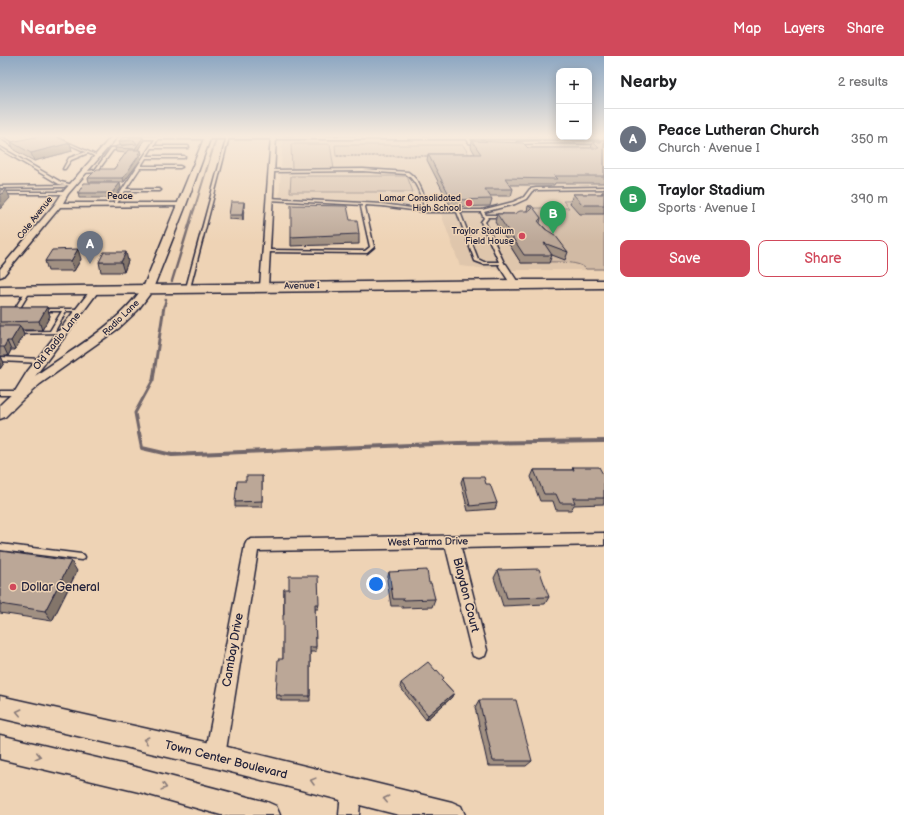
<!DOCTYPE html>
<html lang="en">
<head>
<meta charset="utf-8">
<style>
	body { margin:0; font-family:"Balsamiq Sans",sans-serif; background:#f2f2f2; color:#202124 }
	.controls { position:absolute; right:12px; top:12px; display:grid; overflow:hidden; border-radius:8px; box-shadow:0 2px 10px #0003 }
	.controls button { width:36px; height:36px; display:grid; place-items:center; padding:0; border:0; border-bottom:1px solid #e0e0e0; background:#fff; color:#202124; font:20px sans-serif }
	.you { position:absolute; left:376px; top:528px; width:14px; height:14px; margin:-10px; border:3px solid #fff; border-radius:50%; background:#1a73e8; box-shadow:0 0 0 6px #1a73e833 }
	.badge { display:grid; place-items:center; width:26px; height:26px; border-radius:50%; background:#d1495b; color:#fff; font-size:13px; font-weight:700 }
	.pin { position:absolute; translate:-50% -33px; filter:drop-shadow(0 1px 2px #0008) }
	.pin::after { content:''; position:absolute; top:21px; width:14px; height:12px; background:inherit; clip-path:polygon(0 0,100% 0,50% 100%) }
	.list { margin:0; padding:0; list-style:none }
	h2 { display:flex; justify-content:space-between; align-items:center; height:52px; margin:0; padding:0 16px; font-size:17px }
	h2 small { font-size:13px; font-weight:400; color:#757577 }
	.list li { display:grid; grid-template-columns:26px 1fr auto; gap:12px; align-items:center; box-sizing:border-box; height:60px; padding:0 16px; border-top:1px solid #e0e0e0 }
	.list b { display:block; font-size:15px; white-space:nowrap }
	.list p { margin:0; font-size:13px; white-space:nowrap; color:#757577 }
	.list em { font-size:13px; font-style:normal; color:#757577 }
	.actions { display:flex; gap:8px; padding:12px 16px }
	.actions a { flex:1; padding:9px 0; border:1px solid #d1495b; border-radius:8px; text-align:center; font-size:14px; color:#d1495b }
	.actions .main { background:#d1495b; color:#fff }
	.map { position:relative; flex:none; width:604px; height:759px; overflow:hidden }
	header { display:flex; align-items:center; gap:24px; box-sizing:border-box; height:56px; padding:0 20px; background:#d1495b; color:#fff }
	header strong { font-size:19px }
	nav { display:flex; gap:22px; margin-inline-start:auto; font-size:14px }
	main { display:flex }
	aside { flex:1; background:#fff }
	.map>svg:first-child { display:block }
</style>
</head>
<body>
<header>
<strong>Nearbee</strong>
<nav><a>Map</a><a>Layers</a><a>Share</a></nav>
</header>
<main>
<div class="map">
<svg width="604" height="759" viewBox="0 0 604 759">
	<rect width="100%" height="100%" fill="#eed3b5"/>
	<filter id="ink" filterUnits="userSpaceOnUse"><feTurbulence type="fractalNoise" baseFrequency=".025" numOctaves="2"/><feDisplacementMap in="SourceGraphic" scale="8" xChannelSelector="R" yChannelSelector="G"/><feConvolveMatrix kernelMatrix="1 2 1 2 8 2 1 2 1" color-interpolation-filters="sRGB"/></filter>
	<g filter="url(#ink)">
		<path fill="#dfc6ac" d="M283,80h198l2,2h121v132h-105l-39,-4 -19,-52 -65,-9 -97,-4z"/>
		<path fill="#d1baa4" stroke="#7a6e70" d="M291,88h39l4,25h-42z
			M335,89h128l7,11h-134z
			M291,120h116l6,16h-123z
			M604,144v69h-18c-9,-11 -50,-6 -65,-6l-26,-41 38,-1 -1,-13h37l-6,-7z"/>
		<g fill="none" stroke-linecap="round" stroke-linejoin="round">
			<path stroke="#71666a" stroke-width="2" d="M194,154l22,-71"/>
			<path stroke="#71666a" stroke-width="2.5" d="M172,225l22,-72
				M164,251l2,-8"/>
			<path stroke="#71666a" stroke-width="3" d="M139,378l-4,-21 18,-33 11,-74"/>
			<path stroke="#71666a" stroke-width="4" d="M139,377l3,15 30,7 286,-12 146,-2"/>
			<defs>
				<path id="service" d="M0,80l15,8 5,1 -7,1 -13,-8z
					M51,80h3l44,20 -2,1 -8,-4 -17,7 -6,9h-2l6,-11 17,-6z
					M157,80l2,1 -5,9h34l1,1 -1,1h-36l-5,8h37l1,1 -1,1h-38l-5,8h39l2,1 -2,1h-40l-14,21h33l2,1 -1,1h-35l-9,14h-2l-1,-1z
					M227,80l2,1 -39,151 -4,1v-1z
					M466,81h2l3,4 9,3 -1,1 -10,-2z
					M550,85l54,1v2l-54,-1 -33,1 -1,-1 1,-1z
					M0,91l61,35 12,3 -2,1 -12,-2 -59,-35z
					M122,91l1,2 -10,1 -16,22 -14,1 -2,-1 14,-2 16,-22z
					M363,113l45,3c13,9 16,24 20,38h54l31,-8 11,-5 6,-8 6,-1 68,-1v2l-68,1 -4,1 -6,8 -11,5 -31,8 2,3h17l2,1 -2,1h-16l1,1 -3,4 20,43 -2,1 -2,-2h-18l-8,-3 -18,-49h-30l-45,-6 -16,-1 -1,2 9,40 -7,6 -102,-1 -1,-1 2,-1 99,1 5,-4 -9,-40 2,-2 -94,-5 -2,-1 1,-1 114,6 43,6c-4,-13 -7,-28 -19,-36l-43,-3 -92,1 -2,-1 2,-1zM460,156h21l3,6 -3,4 18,40h-15l-6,-3z
					M65,129l1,1 -2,1 -64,1v-2z
					M0,136h65l2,1 -2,1h-65z
					M27,233l4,1 -13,21h-4v-1z
					M40,253h40l2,1 -2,1h-14l-11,20h8l2,1v1l-65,1v-2l50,-1 12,-20h-20l-2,-1z
					M0,301l41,2 3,2 -3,2 -41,-2z
					M0,335h20l3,2 -3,2h-20z
					M0,488l81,10 3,1 1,2 -1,2 -3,1 -81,-10z"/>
				<path id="minor" d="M112,80h6l-50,58 -5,9h119l3,2 -1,1 -124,1 -57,69 -3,1v-8l55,-65 8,-12z
					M125,80h83l2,1 -3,2h-80l-3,-2z
					M271,80l5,1 -8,150 -4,3 -4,-3z
					M500,208h6l13,20 -1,2h-6l-13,-20z
					M96,230l4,3 -64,86 -12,21h-8l-2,-3 13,-21 66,-85z
					M604,477v12l-143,3 26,102 -2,6 -6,2 -6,-2 -2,-6 -25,-102 -188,3 -33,205 -3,7 -7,3 -7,-3 -3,-7 40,-211 2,-4 5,-2z
					M351,725l7,3 3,7 -2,24h-20l2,-24 3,-7z"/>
				<path id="tertiary" d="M205,80h354v1l45,-1v3h-394l-24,66 -34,86 -15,20 -18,17 -79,56 -18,16 -17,17 -5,2v-14c33,-33 76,-53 111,-83 12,-10 22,-21 32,-34z
					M0,640l215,48 237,58 9,4 4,9h-66l-184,-47 -215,-50z
					M0,679l139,33 128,34 9,4 4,9h-59l-82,-23 -139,-33z"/>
				<path id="secondary" d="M515,224h89v8l-604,7v-8z"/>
			</defs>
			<use href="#service" stroke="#22223b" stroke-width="3"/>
			<use href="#minor" stroke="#22223b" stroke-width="3"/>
			<use href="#tertiary" stroke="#22223b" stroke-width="3"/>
			<use href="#secondary" stroke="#22223b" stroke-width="3"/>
			<path stroke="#22223b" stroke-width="1" stroke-dasharray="2 1.5" stroke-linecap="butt" d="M337,100h93
				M471,100l-1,-2h3"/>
			<use href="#service" fill="#eed3b5" fill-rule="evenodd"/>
			<use href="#minor" fill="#eed3b5" fill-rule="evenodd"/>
			<use href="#tertiary" fill="#eed3b5" fill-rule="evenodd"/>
			<use href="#secondary" fill="#eed3b5" fill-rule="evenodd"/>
		</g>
		<path fill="#a19082" stroke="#22223b" d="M144,84l-6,10 4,4 -2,2 1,3 -17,23h-35l-1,-4 26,-9 12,-16 -10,-1 -1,-4 19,-3h-14l-1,-4z
			M600,84h4v43h-49l-1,2h-44l3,4 -2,7h-22l3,3 -2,7 -39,1 -24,-47 1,-6h47l-4,-7 1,-6 56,7h63l2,-6h6z
			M11,86l59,1 2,8 -38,10 -20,-11z
			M121,132l-7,10h-35l-1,-5z
			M602,136h2v22h-24l-10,-11 3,-9h28z
			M244,146v4l-1,14 -14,-1v-4z
			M528,150h4l9,12 -1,5 28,29 -3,8 -13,-5 -3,8h-28l-26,-41 2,-8h17l13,-3z
			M350,164l9,14v10l-68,2v-9z
			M81,203l-7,12h-26l-3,-10z
			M128,205l-4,11h-23l-2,-10z
			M0,251h47l3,9 -8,14h-20l2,5 -9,15h-4l-3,6h-7l3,7 -4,6z
			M573,411l31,9v28l-30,1 -3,5h-15l-3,-9h-13l-9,-24 3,-7h38z
			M262,420v31h-27v-5l11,-21z
			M463,421l23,7 11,19 -2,6 -27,2 -7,-29z
			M0,495l77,20 -25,50 -52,-8z
			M498,514l51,27 -4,7 -42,2 -9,-28z
			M389,516l40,11 6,16 -3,8 -30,1v-2h-11l-4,-26z
			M284,533l35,15 -1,5h-3l1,43h-6v49h-29v-2h-4l-1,-4 7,-36z
			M443,625l11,12 -3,5 -25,22 -26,-33 1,-4z
			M479,644l53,61 -6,5h-38l-13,-59z"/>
		<path fill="#83756a" stroke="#22223b" d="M143,81l1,3 -8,13 -1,-4z
			M70,87l2,8 -38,10 -3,-8z
			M141,94l1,4 -2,2 1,3 -17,23 -1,-4z
			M120,127l1,5 -7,10 -2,-5z
			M6,133l4,9 -10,11v-13z
			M244,146v4l-1,14 -1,-5z
			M78,193l3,10 -7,12 -3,-10z
			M126,196l2,9 -4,11 -3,-10z
			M47,251l3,9 -8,14 -3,-9z
			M20,270l4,9 -9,15 -4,-9z
			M7,285l4,9 -3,6 -4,-9z
			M0,299l4,8 -4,6z
			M71,505l6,10 -25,50 -7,-10z
			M454,637l-3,5 -25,22 2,-5z"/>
		<path fill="#bba797" stroke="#22223b" d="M40,80h15l15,7 -39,10 -20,-11z
			M123,81h20l-8,12 -20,-1 1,-2 21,-2 -3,-4 -15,1z
			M600,84h4v36h-50l3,3 -52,-1 8,11h-28l7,10 -40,1 -24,-46h53l-9,-13 51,2 5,5h71l-6,-6h8z
			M128,94h13l-3,4h2l-17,24h-35l9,-9h17z
			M84,127h36l-8,10h-34z
			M6,133l-6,7v-6z
			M602,136h2v13h-21l-10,-11h30z
			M231,146h13l-2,13h-13z
			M291,149l56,1 3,14h7l2,14 -68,3z
			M528,150h4l9,12 -3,3 7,8 10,6 13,17 -24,-9 8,12h-28l-27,-41h17l6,-3h9l3,-3z
			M78,193l-7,12h-26l7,-11z
			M104,196h22l-5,10h-22z
			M0,251h47l-8,14 -39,1z
			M0,270h20l-9,15h-4l-3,6h-4z
			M573,411h26l5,9v22h-31l2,5h-15l-4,-9h-12l-10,-24h40z
			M246,420h16v25l-27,1 2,-21h9z
			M463,421h21l2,7h4l7,19 -27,3z
			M0,495l71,10 -26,50 -45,-7z
			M539,513l10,28 -42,1 -9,-28z
			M427,514l2,13h2l4,16 -31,1v-1h-11l-4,-27z
			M289,520h29l1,28h-4l1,43h-6v49h-30v-1h-4l2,-36h5v-44h1v-26h5z
			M428,606l8,9 1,-1 7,8 -2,2 12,13 -26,22 -27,-32z
			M479,644h37l16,61h-39z"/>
		<defs><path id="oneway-chevron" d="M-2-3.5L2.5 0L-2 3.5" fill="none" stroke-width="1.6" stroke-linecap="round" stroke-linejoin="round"/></defs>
		<g stroke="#887a78">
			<use href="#oneway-chevron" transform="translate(19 656) rotate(-167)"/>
			<use href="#oneway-chevron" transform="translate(146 684) rotate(-167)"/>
			<use href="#oneway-chevron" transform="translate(38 700) rotate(13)"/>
			<use href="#oneway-chevron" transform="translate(313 725) rotate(-165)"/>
			<use href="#oneway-chevron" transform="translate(164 731) rotate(15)"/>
			<use href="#oneway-chevron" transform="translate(386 743) rotate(-167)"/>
		</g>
	</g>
	<linearGradient id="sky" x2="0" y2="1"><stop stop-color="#8da7c2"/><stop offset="0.43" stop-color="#f7ebde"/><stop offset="1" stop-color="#f7ebde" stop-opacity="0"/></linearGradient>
	<rect width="604" height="186" fill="url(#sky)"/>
	<g fill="#d1495b" stroke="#eed3b5" stroke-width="1.5">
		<circle cx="469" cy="147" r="4"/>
		<circle cx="522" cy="180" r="4"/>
		<circle cx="13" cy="531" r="4"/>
	</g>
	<g text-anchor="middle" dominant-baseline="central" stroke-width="3" stroke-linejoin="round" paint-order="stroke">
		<g font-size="9" fill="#22223b" stroke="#eed3b5">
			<text x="120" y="140">Peace</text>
			<text transform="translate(35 162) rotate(-52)">Cole Avenue</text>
			<text transform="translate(302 230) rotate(-1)">Avenue I</text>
			<text transform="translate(121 262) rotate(-44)">Radio Lane</text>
		</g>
		<g font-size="9" fill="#22223b" stroke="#eed3b5" text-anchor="end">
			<text x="461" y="142">Lamar Consolidated<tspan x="461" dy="10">High School</tspan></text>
			<text x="514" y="175">Traylor Stadium<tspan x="514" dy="10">Field House</tspan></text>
		</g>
		<g font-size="10" fill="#22223b" stroke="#eed3b5">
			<text transform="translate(57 285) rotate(-52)">Old Radio Lane</text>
			<text transform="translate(428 486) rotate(-1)">West Parma Drive</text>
		</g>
		<g font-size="12" fill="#22223b" stroke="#eed3b5" text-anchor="start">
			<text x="21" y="531">Dollar General</text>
		</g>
		<g font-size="12" fill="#22223b" stroke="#eed3b5">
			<text transform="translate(466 539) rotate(76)">Blaydon Court</text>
			<text transform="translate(233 594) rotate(-80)">Cambay Drive</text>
			<text transform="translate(226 704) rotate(14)">Town Center Boulevard</text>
		</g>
	</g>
</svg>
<div class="controls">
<button>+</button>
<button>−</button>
</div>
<div class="you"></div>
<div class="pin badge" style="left:90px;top:208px;background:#6b7280">A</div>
<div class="pin badge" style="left:553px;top:178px;background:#2e9e5b">B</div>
</div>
<aside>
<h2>Nearby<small>2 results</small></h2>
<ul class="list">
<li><span class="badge" style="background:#6b7280">A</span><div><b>Peace Lutheran Church</b><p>Church · Avenue I</p></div><em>350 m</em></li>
<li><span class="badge" style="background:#2e9e5b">B</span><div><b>Traylor Stadium</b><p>Sports · Avenue I</p></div><em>390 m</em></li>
</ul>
<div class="actions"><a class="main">Save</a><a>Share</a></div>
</aside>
</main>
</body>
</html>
